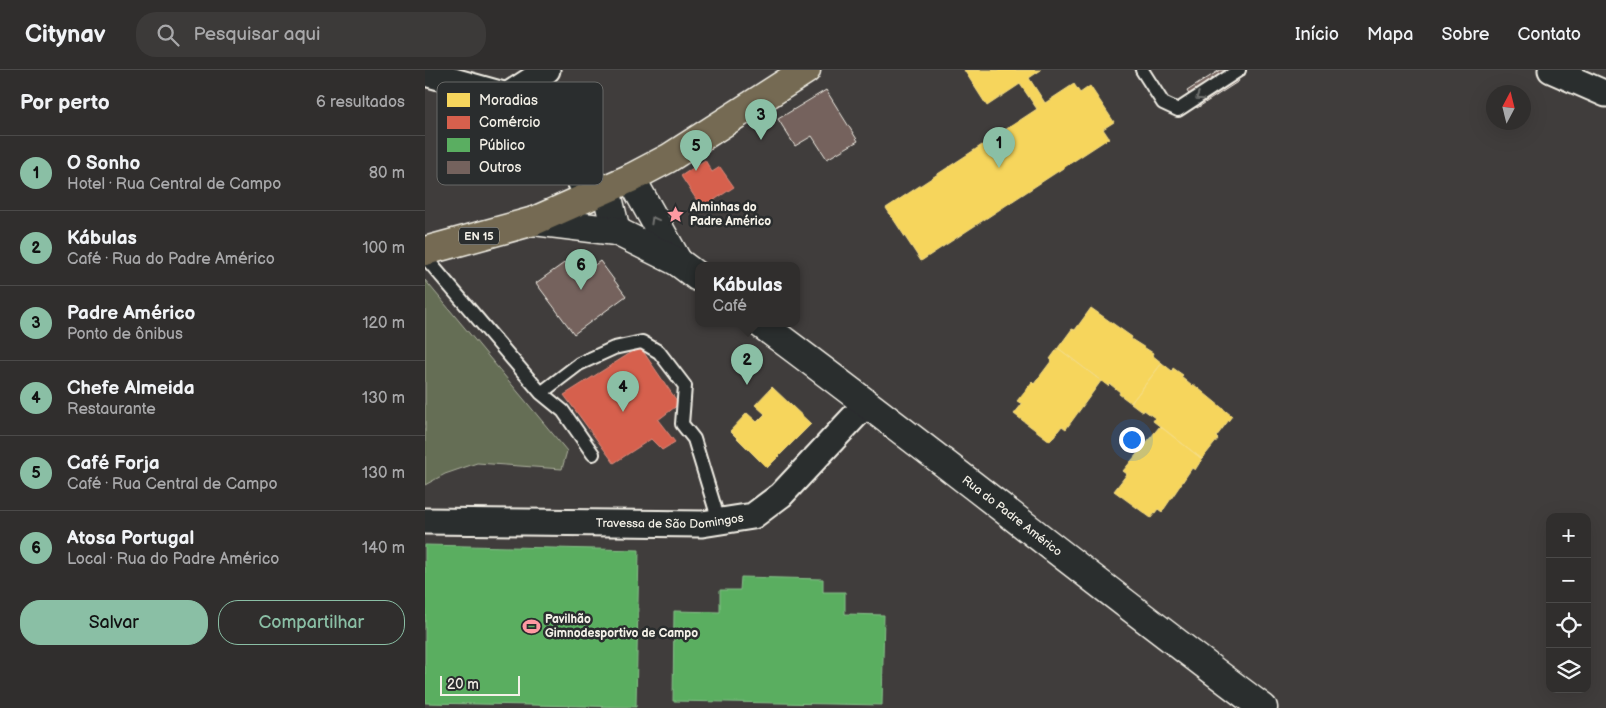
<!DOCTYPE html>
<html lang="pt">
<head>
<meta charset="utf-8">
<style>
	body { margin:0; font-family:"Balsamiq Sans",sans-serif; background:#3c3a39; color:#f1f3f6 }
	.controls { position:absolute; right:15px; bottom:15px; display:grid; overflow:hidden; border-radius:10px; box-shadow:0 5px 20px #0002 }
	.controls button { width:45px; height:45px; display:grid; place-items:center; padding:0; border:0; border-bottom:1px solid #4b4a49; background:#302e2d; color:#f1f3f6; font:25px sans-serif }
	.compass { position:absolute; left:1061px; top:15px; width:45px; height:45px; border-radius:50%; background:#302e2d; box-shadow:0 5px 20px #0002; rotate:7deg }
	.scale { position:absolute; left:15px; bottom:12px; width:80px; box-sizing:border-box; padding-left:5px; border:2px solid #f4f1e8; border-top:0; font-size:14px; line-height:18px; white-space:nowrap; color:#f4f1e8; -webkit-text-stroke:4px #2a2d2e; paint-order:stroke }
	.you { position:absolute; left:706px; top:369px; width:18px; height:18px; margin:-12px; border:4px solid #fff; border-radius:50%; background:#1a73e8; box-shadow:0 0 0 8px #1a73e833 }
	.badge { display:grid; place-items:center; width:32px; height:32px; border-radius:50%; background:#8abfa5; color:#111; font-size:16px; font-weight:700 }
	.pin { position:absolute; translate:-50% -41px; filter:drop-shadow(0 1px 2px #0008) }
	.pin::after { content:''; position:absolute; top:26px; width:18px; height:15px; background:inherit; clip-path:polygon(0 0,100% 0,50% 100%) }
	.popup { position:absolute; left:270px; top:192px; width:105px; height:65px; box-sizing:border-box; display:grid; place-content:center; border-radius:10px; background:#302e2d; filter:drop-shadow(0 1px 4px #0005); font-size:16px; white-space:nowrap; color:#a8a8aa }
	.popup b { font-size:19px; color:#f1f3f6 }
	.popup::after { content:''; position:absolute; left:50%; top:100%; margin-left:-10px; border:10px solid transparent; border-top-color:#302e2d }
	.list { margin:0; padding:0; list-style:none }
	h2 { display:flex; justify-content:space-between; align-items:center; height:65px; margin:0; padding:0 20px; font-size:21px }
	h2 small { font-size:16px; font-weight:400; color:#a8a8aa }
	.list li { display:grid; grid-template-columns:32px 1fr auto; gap:15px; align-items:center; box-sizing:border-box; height:75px; padding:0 20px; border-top:1px solid #4b4a49 }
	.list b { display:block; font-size:19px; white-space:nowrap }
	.list p { margin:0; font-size:16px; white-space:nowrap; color:#a8a8aa }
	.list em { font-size:16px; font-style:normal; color:#a8a8aa }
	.actions { display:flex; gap:10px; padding:15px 20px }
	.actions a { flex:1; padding:11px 0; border:1px solid #8abfa5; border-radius:20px; text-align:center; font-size:18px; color:#8abfa5 }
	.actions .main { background:#8abfa5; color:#111 }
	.icon { flex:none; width:28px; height:28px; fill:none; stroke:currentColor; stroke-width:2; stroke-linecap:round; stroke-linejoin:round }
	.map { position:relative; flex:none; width:1181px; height:638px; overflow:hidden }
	header { display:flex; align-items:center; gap:30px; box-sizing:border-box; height:70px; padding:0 25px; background:#302e2d; border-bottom:1px solid #4b4a49 }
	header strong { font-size:24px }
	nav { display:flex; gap:28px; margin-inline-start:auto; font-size:18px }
	.search { width:350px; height:45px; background:#3c3a39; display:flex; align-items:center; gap:12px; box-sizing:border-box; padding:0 18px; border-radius:20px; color:#a8a8aa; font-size:19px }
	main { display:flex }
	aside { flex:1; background:#302e2d }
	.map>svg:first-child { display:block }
</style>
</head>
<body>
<header>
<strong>Citynav</strong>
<div class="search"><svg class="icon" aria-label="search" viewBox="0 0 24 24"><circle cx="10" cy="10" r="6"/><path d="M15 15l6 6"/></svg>Pesquisar aqui</div>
<nav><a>Início</a><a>Mapa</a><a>Sobre</a><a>Contato</a></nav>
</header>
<main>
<aside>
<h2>Por perto<small>6 resultados</small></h2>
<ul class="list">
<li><span class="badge">1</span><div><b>O Sonho</b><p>Hotel · Rua Central de Campo</p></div><em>80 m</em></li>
<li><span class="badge">2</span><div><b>Kábulas</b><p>Café · Rua do Padre Américo</p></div><em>100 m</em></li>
<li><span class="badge">3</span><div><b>Padre Américo</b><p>Ponto de ônibus</p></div><em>120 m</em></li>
<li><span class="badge">4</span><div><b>Chefe Almeida</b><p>Restaurante</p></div><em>130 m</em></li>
<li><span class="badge">5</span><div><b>Café Forja</b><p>Café · Rua Central de Campo</p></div><em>130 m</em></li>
<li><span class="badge">6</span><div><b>Atosa Portugal</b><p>Local · Rua do Padre Américo</p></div><em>140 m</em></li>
</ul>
<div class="actions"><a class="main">Salvar</a><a>Compartilhar</a></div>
</aside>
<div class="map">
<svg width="1181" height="638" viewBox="0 0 1181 638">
	<rect width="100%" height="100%" fill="#403d3c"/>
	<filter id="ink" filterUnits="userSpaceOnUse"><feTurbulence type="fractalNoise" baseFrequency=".02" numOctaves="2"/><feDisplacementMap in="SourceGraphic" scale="10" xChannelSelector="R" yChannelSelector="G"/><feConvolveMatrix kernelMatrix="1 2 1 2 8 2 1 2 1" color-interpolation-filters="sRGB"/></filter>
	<g filter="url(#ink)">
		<path fill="#656e55" stroke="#acb09e" d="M0,210l142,171 -5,18 -85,-6 -32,11 -20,11z"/>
		<path fill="#f6d55c" stroke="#f5dd86" d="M539,0h77l-12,8 16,25 29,-19 6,9 10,-7 24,36 -11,7 6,9 -188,123 -35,-53 151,-99 -17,-25 -33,22z
			M666,238l41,29 -1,2 22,14 -1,2 10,8 -31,40 -12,-9 1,-2 -10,-8 -2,2 -50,-38 14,-19 3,1z
			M633,278l43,33 -35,48 -4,-3 -12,15 -36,-27 8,-10 -5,-3 15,-19 2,2 18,-24 -2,-1z
			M737,293l10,8 1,-3 10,7 -2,2 11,9 1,-2 39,32 -16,21 2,2 -16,20 -49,-38 2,-3 -11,-8 -1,2 -12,-9z
			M347,317l39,37 -44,44 -37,-37 17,-18 10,9 8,-8 -10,-9z
			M735,356l42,33 -7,11 -3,-2 -30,44 -4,-3 -7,9 -37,-27 13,-17 -4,-3z"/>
		<path fill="#d6604d" stroke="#df8c7c" d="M280,90l7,12 8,-5 14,20 -32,21 -21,-32z
			M215,277l39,57 -21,16 17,22 -13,8 -11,-11 -37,24 -50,-68z"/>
		<path fill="#5aae61" stroke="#88c28a" d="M0,475l214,5 -3,157 -211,-4z
			M316,507l82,2v13h22v22l39,1 -2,90 -209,-4 1,-90 46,1v-22h20z"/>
		<path fill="#74625d" stroke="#f4f1e8" d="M795,0h12l7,11 -42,27 -10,-17z
			M401,20l32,51 -31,18 -15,-23 -17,10 -17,-27z
			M156,181l11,16 8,-6 26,35 -52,38 -38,-51z"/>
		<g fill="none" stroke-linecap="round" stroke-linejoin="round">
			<defs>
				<path id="service" d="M717,0l21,33 15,7 61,-40
					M0,187l116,136 22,18 30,43
					M116,323l38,-29 35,-16 28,-6 17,10 26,34 -3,38 12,15 25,82"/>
				<g id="minor">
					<path d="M1126,0l55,24"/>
					<path d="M0,3l82,23 51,33 29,68"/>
					<path d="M82,26l40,-26"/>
					<path id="s1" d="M0,451l277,3 51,-8 28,-21 86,-92"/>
				</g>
				<g id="tertiary">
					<path d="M206,108l47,84"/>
					<path d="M181,119l10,42"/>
					<path d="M109,151l82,10 62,31 20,15"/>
					<path id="s2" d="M336,254c169,125 333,258 502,384"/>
				</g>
				<path id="primary" d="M0,181l109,-30 97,-43 38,-20 137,-88"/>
			</defs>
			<use href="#service" stroke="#f4f1e8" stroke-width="16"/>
			<use href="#minor" stroke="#f4f1e8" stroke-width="29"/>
			<use href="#tertiary" stroke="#f4f1e8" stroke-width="31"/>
			<use href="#primary" stroke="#f4f1e8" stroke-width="31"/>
			<use href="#service" stroke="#2a2d2e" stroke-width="12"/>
			<use href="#minor" stroke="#2a2d2e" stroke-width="25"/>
			<use href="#tertiary" stroke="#2a2d2e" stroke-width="28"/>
			<use href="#primary" stroke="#746b52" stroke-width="28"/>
		</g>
		<defs><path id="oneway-chevron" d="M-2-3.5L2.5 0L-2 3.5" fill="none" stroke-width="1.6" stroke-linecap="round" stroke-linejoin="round" transform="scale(1.25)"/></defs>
		<g stroke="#71726f">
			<use href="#oneway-chevron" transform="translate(774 27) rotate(147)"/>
			<use href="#oneway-chevron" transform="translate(229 150) rotate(-119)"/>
		</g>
	</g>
	<defs>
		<symbol id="sight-bare" viewBox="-9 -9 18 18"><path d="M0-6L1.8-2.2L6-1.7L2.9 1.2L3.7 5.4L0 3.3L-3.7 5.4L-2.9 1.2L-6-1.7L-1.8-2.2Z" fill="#ff9aa2" stroke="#2a2d2e" stroke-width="2.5" paint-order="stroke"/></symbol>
		<symbol id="stadium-bare" viewBox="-9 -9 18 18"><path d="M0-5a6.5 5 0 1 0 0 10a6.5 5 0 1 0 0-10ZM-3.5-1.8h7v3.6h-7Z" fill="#ff9aa2" stroke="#2a2d2e" stroke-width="2.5" paint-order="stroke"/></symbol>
	</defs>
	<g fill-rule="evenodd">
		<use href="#sight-bare" x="238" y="132" width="25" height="25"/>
		<use href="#stadium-bare" x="94" y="544" width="25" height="25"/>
	</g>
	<g text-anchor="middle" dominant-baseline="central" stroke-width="5" stroke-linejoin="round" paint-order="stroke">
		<rect fill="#2a2d2e" stroke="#b7b6b0" stroke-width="1" x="34" y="157.5" width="40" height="17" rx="4"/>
		<g font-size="11" font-weight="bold" fill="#f4f1e8">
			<text x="54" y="166">EN 15</text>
		</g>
		<g font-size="12" font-weight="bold" fill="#f4f1e8" stroke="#2a2d2e" text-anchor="start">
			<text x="265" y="137">Alminhas do<tspan x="265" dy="14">Padre Américo</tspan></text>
			<text x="120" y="549">Pavilhão<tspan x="120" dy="14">Gimnodesportivo de Campo</tspan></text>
		</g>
		<g font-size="12" fill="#f4f1e8" stroke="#2a2d2e">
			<text stroke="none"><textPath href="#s2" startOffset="316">Rua do Padre Américo</textPath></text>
			<text stroke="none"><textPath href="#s1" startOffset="245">Travessa de São Domingos</textPath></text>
		</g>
	</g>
	<rect x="12" y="12" width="166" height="103" rx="8" fill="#2a2d2e" stroke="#676866" stroke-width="1"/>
	<rect x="22" y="23" width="23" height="14" fill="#f6d55c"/>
	<rect x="22" y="46" width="23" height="13" fill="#d6604d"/>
	<rect x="22" y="68" width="23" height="14" fill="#5aae61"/>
	<rect x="22" y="91" width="23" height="13" fill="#74625d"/>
	<g font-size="14" fill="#f4f1e8">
		<text x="54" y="35">Moradias</text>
		<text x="54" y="57">Comércio</text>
		<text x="54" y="80">Público</text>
		<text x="54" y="102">Outros</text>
	</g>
</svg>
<div class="controls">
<button>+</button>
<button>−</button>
<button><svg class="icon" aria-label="locate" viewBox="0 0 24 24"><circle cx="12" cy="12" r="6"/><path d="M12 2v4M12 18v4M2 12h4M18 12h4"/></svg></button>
<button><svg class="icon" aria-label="layers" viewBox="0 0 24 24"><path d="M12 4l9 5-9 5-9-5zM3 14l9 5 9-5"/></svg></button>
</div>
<svg class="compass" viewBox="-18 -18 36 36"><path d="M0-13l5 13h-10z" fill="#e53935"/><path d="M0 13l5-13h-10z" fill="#a8a8aa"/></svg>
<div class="scale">20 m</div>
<div class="you"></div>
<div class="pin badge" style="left:574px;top:98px">1</div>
<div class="pin badge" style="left:322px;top:315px">2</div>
<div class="popup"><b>Kábulas</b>Café</div>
<div class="pin badge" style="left:336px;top:70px">3</div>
<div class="pin badge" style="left:198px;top:342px">4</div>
<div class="pin badge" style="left:271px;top:101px">5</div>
<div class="pin badge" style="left:156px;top:220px">6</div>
</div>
</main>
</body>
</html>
